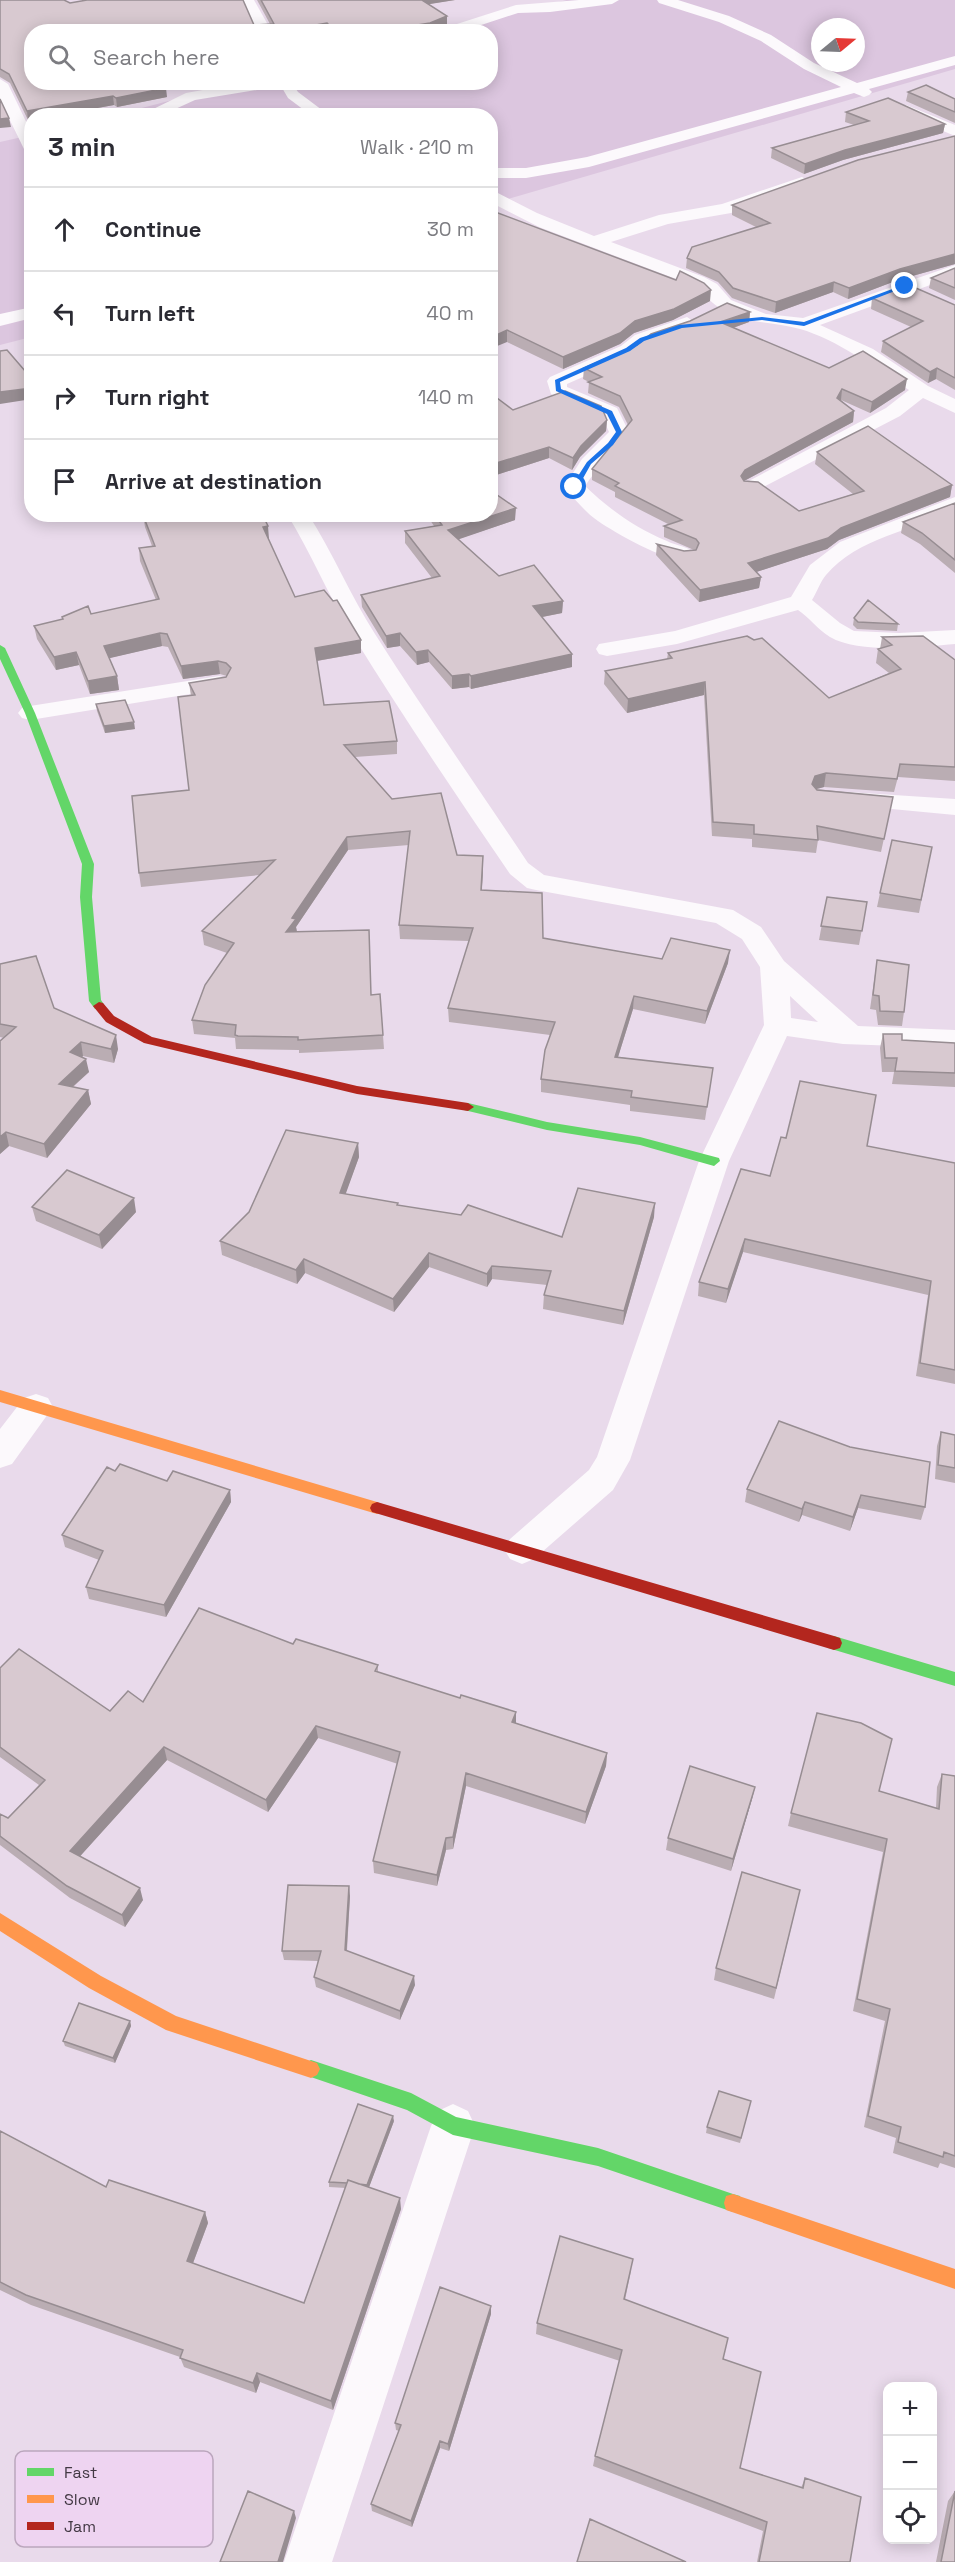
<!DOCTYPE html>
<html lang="en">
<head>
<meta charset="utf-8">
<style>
	body { margin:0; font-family:"Space Grotesk",sans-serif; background:#f2f2f3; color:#2b2b33 }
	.controls { position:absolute; right:18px; bottom:18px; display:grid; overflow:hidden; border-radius:12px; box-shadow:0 3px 15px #0003 }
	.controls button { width:54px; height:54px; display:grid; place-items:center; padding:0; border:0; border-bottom:2px solid #e1e1e2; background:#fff; color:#2b2b33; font:30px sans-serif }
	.compass { position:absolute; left:811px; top:18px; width:54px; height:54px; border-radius:50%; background:#fff; box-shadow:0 3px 15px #0003; rotate:71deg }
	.stop { position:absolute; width:18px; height:18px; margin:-14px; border:4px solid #1a73e8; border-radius:50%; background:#fff }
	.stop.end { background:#1a73e8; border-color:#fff; box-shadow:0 2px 6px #0008 }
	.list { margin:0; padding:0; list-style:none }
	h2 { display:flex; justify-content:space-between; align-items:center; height:78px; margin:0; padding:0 24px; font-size:26px }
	h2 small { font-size:20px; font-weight:400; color:#7c7c81 }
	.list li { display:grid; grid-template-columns:39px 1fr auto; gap:18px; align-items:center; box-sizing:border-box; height:84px; padding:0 24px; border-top:2px solid #e1e1e2 }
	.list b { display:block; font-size:22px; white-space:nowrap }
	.list em { font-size:20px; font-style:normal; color:#7c7c81 }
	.icon { flex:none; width:33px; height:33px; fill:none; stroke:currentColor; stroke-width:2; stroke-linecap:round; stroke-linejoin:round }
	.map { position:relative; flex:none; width:955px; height:2562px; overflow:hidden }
	.search { position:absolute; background:#fff; box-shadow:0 3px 15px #0003; left:24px; top:24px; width:474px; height:66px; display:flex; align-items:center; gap:15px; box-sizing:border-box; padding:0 21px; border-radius:24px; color:#7c7c81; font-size:22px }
	.panel { position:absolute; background:#fff; box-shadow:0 3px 15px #0003; left:24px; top:108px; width:474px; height:414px; border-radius:24px }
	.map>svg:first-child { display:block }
</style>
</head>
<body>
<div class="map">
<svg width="955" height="2562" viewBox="0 0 955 2562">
	<rect width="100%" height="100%" fill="#e9daeb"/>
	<path fill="#dcc6df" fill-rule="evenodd" d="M567,0h388v69l-464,135 -1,-88h-379l127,-33 252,-1v-50l-55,-1zM820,27h36v36h-36z
		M31,135v202l-31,8v-203z"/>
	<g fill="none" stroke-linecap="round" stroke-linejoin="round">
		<path fill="#fcf9fc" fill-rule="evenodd" d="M240,0h14l18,32h-15z
			M579,0h40l-7,4 -62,8 -32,1 -58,19h-28l84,-27z
			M657,0h21l51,16 42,19 43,28 43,20 98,-27v9l-86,24 3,3 -3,3 -5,2 -10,-4 -265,74 -63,11h-36v-10h36l61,-11 254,-70 -37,-18 -43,-28 -42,-19 -60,-19z
			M0,79l8,5 24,50v20l-8,-5 -24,-49z
			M248,82h49l-1,7 2,3 32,24h-18l-24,-18 -7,-12 -86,14 -35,16h-21l47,-23z
			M906,105l49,20v11l-54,-23 -3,-3 3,-3z
			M802,177l8,5 -2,4 -77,27 -63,11 -57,18 93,35 13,7 14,16 35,14 37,4 152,-53v11l-135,49 53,24 55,37 27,13v14l-32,-15 -23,18 -148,77 -7,-2 -3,-4 3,-4 141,-75 23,-18c-32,-21 -73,-51 -109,-61 -27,-8 -54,-4 -80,-21 -11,-6 -16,-16 -28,-23l-153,-58 -49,-25v-13l47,24 57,23 65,-21 63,-11z
			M32,307v11l-32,8v-12z
			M687,317l9,6 -2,4 -45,16 -14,11 -68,30v3l50,21 12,24c-14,20 -31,34 -44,54 24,23 50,42 82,55 9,5 23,5 29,14l-3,5c-23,5 -76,-26 -95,-39 -12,-8 -21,-20 -31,-30l-3,-4 18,-28 27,-27 -7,-16 -51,-22 -4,-13 3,-4 71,-31 14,-11z
			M955,497v14c-42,19 -98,27 -129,64 -6,7 -9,17 -14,25l28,23 14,8 45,2 56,-3v14c-33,3 -96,10 -125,-7 -12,-7 -21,-20 -32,-27l-121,34 -70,12 -8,-2 -3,-5 3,-5 76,-13 116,-34 19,-32 30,-23z
			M287,514h21c25,39 42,81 67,120 49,77 102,152 153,229l16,12 189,35 28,17 23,34 74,65 97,4v18l-112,-4 -56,-8 -58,125 -99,299 -17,30 -79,69 -12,5 -12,-5 -6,-10 6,-10 79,-69 8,-13 102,-296 65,-136 -4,-58 -18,-28 -26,-16 -180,-33 -9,-2 -17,-14c-54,-79 -108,-159 -158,-240 -24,-39 -41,-81 -65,-120zM790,996l28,26 -27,-4z
			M219,676l8,2 4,5 -4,5 -197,32 -8,-2 -4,-5 4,-5 8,-2z
			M848,792l107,7v16l-116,-11 -3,-5 3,-5z
			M36,1394l12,4 5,9 -41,57 -12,4v-39l24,-31z
			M453,2104l15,7 7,15 -143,436h-48l147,-436 7,-15z"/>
		<path fill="#63d668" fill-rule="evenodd" d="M0,645l5,3 30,65 59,151 -2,33 9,103 4,6 -2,3h-8l-6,-8 -9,-104 2,-33 -57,-151 -25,-54z
			M468,1103l79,19 93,15 79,21 1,3 -6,5 -74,-21 -93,-15 -83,-20 -2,-3z
			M834,1636l121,36v14l-127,-38 -2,-5 2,-5z
			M311,2060l100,33 45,24 142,31 135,46 7,2 2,7 -2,7 -7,2 -135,-46 -145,-31 -46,-25 -102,-35 -3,-6 3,-6z"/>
		<path fill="#ff974d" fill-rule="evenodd" d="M0,1390l377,112 5,2 2,4 -2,4 -5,2 -377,-112z
			M0,1913l101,63 75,40 141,47 3,6 -3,6 -6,3 -145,-48 -77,-42 -89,-57z
			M733,2194l222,75v20l-229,-79 -2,-7 2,-7z"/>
		<path fill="#b3261e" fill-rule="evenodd" d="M99,1002l4,1 11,13 38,21 205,49 111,17 6,4 -6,4 -111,-17 -213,-51 -38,-21 -13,-16z
			M377,1502l457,134 6,2 2,5 -2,5 -6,2 -462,-138 -2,-4 2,-4z"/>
	</g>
	<path fill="#baadb3" d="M0,0l70,3 184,22 16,-1 -13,-24h198l-27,4 19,21 -19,7h-396l128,52 7,13 -50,10 -3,-2 -86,15 -18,-37 -10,-6z
		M908,92l47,7v24l-49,-22z
		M846,112l99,12 -2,9 -100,27 -39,14 -33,-16 1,-10 82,-23 -9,-3z
		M955,136v128l-57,16 -50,19 -15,-7 -58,21 -43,-15 -14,-16 -32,-14 1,-10 69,-31 -24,-12v-10z
		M490,210l220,91 -37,19 -39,13 -14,11 -57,25 -56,-27z
		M955,268v32l-26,-12 2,-10z
		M872,298l83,7v85l-19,-11 -8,4 -47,-31 2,-11 28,-14 -40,-18z
		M750,312l-1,10 -16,6 96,40 76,22 -35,23 -29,-13 13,11 -1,11 -109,59 55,30 54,-17 -38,-30 2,-12 135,33 -2,12 -111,43 -12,9 -71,23 5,5 -2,11 -60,14 -43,-47 1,-11 27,7 10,-1 -30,-13v-11l4,-2 -53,-27v-5l-23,-12v-11l36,-44 -9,-18 -31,-14 1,-11 -6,-3 1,-11z
		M490,400l23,10 94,10 -1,11 -26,26 -8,13 -23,-12 -59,19z
		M955,503v70l-35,-29 -19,-11 2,-11z
		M426,514h64l25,6 -57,19 41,37 64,25 -1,12 -20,4 30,50 -101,22 -2,-2 -17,2 -23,-27 -12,3 -17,-19 -13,2 -25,-41 -1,-12 71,-17 -27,-35v-12l29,-5z
		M143,515l125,11v13l27,58 66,56 -44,8 7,44 73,36v13l-42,3 37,42 65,56 26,1 -1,34 61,48 119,21 66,4 -23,61 -72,-15 -15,48 95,11 -8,52 -75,-9v-6l-89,-13v-13l9,-44 -101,-13 -1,-14 21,-67 -69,-2 -1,-14 10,-80 -61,5 -52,77 1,5 75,63 8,-1 4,55 -85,4v-3l-60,-1h-3l-1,-11 -41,-4 -2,-14 35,-67 -23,-8 -2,-14 58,-56 -119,12 -2,-14 50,-83 2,-94 -2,-13 37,-6 1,-1 -7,-2 -37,5 -15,-32 -6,-1 -53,12 8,18 2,14 -29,4 -11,-29 -23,5 -19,-31 -3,-13 122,-26 -16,-39 -1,-13 13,-2 -7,-19z
		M854,618l44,6 -1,7 -40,-2 -4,-4z
		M882,637l73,23v121l-57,-4 -4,15 -70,-5 -8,2 77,8 -12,55 -63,-12 -2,13 -64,-6v-8l-40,-3 -8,-141 -77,18 -23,-29 1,-13 62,-12 1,-6 161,45 60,-25 -13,-10 2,-14h2z
		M96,704l39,25 -30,4 -8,-22z
		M932,847l-13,66 -42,-6 3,-14z
		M827,897l40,5 -8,43 -40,-5z
		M877,960l27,52 -2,14 -24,-1 -2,-15 -6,-1z
		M0,964l54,44 64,41 -4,14 -31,-7 -1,1 7,15 -16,15 15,3 3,14 -44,54 -38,-12 -9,8v-113l4,-3 -4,-1z
		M883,1034l19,6 53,3v44l-63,-3 2,-12h-12l-2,-24z
		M786,1138l81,8 88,17v221l-39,-8 12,-81 -185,-43 -17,51 -28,-7 1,-14 71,-106z
		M358,1143l1,14 -14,37 53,11 164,32 92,-20 -31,108 -80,-16 1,-14 3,-10 -55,-6 -5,8 -58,-20 -35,45 -89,-39 -8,11 -75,-29 -2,-14 29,-29z
		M32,1207l104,5 -34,37 -66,-28z
		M779,1421l146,86 -4,13 -63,-12 -8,23 -48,-16 -3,7 -54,-20 2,-13z
		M941,1432l14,3v48l-20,-4 2,-33z
		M115,1471l52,10 63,9 1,12 -65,115 -77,-18 -3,-12 13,-27 -34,-13 -3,-12z
		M293,1644l85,21v7l82,26 56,14v11l91,30 -1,13 -21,58 -119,-38 -13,63 -7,1 -9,36 -63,-13 -1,-12 25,-97 -80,-26 -50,74 -101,-52 -87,96 63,44 -18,27 -55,-29 -70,-53v-31l8,4 31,-33 -39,-28v-89l110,43 33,-9z
		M942,1774l13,2v392l-15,-5 -2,5 -45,-15 3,-15 -32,-11 21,-106 -32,-10 30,-159 -95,-26 3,-13 88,-22 57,17 1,-21z
		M755,1787l-3,12 -21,72 -65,-21 2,-12z
		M800,1890l-26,109 -60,-19 2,-12z
		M350,1896l-3,55 68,34 -15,35 -84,-33 -2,-10 4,-16 -34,-1 -2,-9z
		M130,2021l1,5 -16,37 -50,-17 -2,-5z
		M751,2101l-11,42 -34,-10 1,-6z
		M394,2121l-25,66 32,22 -68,201 -73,-28 -4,11 -72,-26 -4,-10 -149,-52 -31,-15v-159l106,56 99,25 3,11 -15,40 111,40 42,-115 -17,-1v-5z
		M631,2271l-6,29 98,59 17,109 61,20 4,-10 45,84h-93l6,-31 -170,-65 2,-10 25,-95 -84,-27 1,-11z
		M491,2306v8l-42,137 -9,-3 -28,79 -40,-16 -1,-7 28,-73 -3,-1 -1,-7z
		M955,2491v71h-19l12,-61z"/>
	<path fill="#978d92" d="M418,0h37l-37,6z
		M447,16v9l-17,6 -31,1v-4z
		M327,23v8l-2,1h-50z
		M166,88l1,9 -50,10 -1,-9z
		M113,96l1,9 -60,11h-22v4h-4l-1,-9z
		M9,118l2,9 -11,1v-9z
		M945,124l-2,9 -100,27 -39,14 1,-10 40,-14z
		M955,254v10l-57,16 -50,19 1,-11 51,-19z
		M834,282l-1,10 -58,21 1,-11z
		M711,290l-1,11 -37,19 -39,13 -14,11 -57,25v-12l72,-36z
		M750,312l-1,10 -30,11 1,-11z
		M507,330v12l-17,7v-11z
		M937,368l-1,11 -8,4 2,-11z
		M907,379l-2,11 -35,23 2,-11z
		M32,388v11l-32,5v-12z
		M842,389l-1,11 -5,9 1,-11z
		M854,411l-1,11 -109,59 -3,-5 4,-6z
		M607,420l-1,11 -26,26 -8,13 1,-12 8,-12z
		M549,447v11l-59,19v-12z
		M952,485l-2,12 -111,43 -12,9 -80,26 1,-12z
		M516,508l-1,12 -67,23v-13z
		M268,526l1,13 -5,1 -1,-13z
		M761,577l-2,11 -60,14 1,-12z
		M563,601l-1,12 -30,6 1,-13z
		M160,633l2,13 -56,13 -2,-13z
		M400,633v13l-13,2 -1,-12z
		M361,640v13l-45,8 -1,-13z
		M428,650l1,12 -12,3 -1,-13z
		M76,652l3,13 -23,5 -2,-13z
		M572,654v13l-101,22v-13z
		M218,661l2,13 -37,5 -2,-13z
		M469,674v13l-17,2v-13z
		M117,676l2,14 -29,4 -2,-13z
		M705,682l-1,13 -77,18 1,-14z
		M134,722l1,7 -30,4 -1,-7z
		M826,773l-2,14 -11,3 -1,-6 3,-8z
		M347,837l1,13 -52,77 1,5h-11l6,-14z
		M483,856v14l-2,34v-14z
		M730,950l-2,13 -23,61 2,-13z
		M634,996l-1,13 -19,61 1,-13z
		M116,1035l2,14 -4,14 -3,-14z
		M81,1042l2,14 -10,9 -3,-13z
		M86,1059l3,13 -28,25 -2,-13z
		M88,1090l3,14 -44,54 -3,-14z
		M6,1132l3,14 -9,8v-17z
		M358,1143l1,14 -18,50 -1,-14z
		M134,1198l2,14 -34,37 -3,-14z
		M655,1203l-1,14 -31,108 1,-14z
		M745,1239l-2,13 -17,51 2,-14z
		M429,1253v14l-35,45 -1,-13z
		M304,1259l1,14 -8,11 -1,-14z
		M492,1266v13l-5,8v-13z
		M230,1490l1,12 -65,115 -2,-12z
		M861,1495l-3,13 -8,23 3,-14z
		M805,1502l-3,13 -3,7 3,-13z
		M516,1712v12l-4,-2z
		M316,1726l2,12 -50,74 -2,-12z
		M164,1747l3,13 -93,103 -4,-12z
		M607,1753l-1,13 -21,58 1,-12z
		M466,1773v13l-13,63v-12z
		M755,1787l-3,12 -21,72 2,-12z
		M446,1838v12l-9,36v-11z
		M349,1886l1,10 -4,64 -1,-10z
		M140,1888l3,12 -18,27 -3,-12z
		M414,1976l1,9 -15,35v-9z
		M130,2021l1,5 -16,37 -2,-5z
		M393,2116l1,5 -26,69 -1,-5z
		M400,2198l1,11 -68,201 -2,-9z
		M205,2212l3,11 -18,48 -3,-10z
		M491,2306v8l-42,137 -1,-7z
		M257,2373l3,9 -4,11 -3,-10z
		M440,2441v7l-28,79 -1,-6z
		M294,2511l2,7 -13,44h-5z"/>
	<path fill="#d8c9d0" stroke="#978d92" stroke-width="1.5" d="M0,0h64l6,3 17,-3h156l11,25 20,-1 -13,-24h161l25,16 -17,7 -31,5 6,4h-69l-9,-9 -52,9h-243v50h124l10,6 -50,10 -3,-2 -86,15 -18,-37 -9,-5z
		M926,85l29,14v13l-47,-20z
		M888,98l57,26 -100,26 -40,14 -33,-16 97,-27 -23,-9z
		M0,99l9,19 -9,1z
		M955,136v118l-55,15 -51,19 -15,-6 -58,20 -43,-14 -14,-16 -32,-14 5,-11 78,-24 -38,-18 126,-45z
		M490,210l186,70 4,-9 24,12 7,7 -37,19 -39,12 -15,12 -57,24 -56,-27 -17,8z
		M955,268v20l-24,-10z
		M909,285l46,20v73l-18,-10 -7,4 -47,-31 40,-20 -51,-23z
		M727,303l23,9 -30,10 109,46 34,-17 44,28 -35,23 -30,-13 -5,9 17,13 -109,59 -4,6 3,5 14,1 41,29 65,-20 -47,-39 51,-26 84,59 -111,43 -13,10 -80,25 13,14 -61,13 -43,-46 27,7 12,-1 3,-7 -3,-4 -32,-13 18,-6 -67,-34 4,-3 -27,-14 40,-49 -12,-24 -32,-14 14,-5 -18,-9 53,-23 14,-11 39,-13z
		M7,350l25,29v9l-32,4v-41z
		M565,391l36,15 6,14 -26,26 -8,12 -24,-11 -59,18v-65l7,-2 16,12z
		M490,490l26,18 -68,22 51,46 35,-11 29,36 -30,5 39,48 -101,22 -2,-2 -17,2 -24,-26 -12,2 -16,-19 -14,3 -25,-41 79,-19 -35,-45 37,-6 -8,-11h56z
		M955,503v57l-33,-27 -19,-11z
		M145,514h117l6,12 -5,1 32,70 29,-7 9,11 4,-1 24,40 -46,8 9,57 65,-4 8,40 -53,4 48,54 49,-6 16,62 26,1 -2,34 61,3 1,45 119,21 9,-21 59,12 -23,61 -73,-15 -19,61 98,11 -6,39 -76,-10 1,-6 -91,-12 4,-29 10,-28 -107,-14 25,-80 -74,-3 11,-94 -63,6 -55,81 4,1 -10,13 83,-2 2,65 9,-1 3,41 -85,5v-3l-60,-1 -3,-1 1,-10 -44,-5 13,-35 29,-42 -32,-12 73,-71 -136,13 -7,-77 57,-6 -11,-93 17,-2 -6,-12 37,-6 5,-9 -5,-5 -8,-2 -37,5 -14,-32 -7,-1 -56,13 13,30 -29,5 -12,-29 -22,5 -20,-31 29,-7 -1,-2 26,-11 3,8 68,-15 -20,-51 16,-2 -12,-31z
		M868,600l30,24 -40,-2 -4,-4z
		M747,636l7,4 8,-2 67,60 72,-29 -23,-20 14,-4 -10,-8 41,-1 32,24v107l-55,-3 -3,15 -71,-6 -11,3 -3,8 5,6 76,7 -9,42 -67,-13 1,14 -64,-6v-9l-41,-3 -8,-140 -77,17 -23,-28 67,-13 -4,-5z
		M125,700l9,22 -30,4 -8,-22z
		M892,840l40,7 -11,53 -41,-7z
		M827,897l40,5 -5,29 -41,-5z
		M36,956l18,52 62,27 -5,14 -30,-7 -11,10 16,7 -27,25 29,6 -44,54 -38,-12 -6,5v-96l16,-14 -16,-3v-60z
		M877,960l32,5 -5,47 -24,-1 -1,-15 -6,-1z
		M883,1034h19v6l53,3v30l-60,-2 2,-13h-12z
		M800,1081l76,14 -9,51 88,17v207l-35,-7 11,-82 -186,-42 -17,50 -29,-7 42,-113 29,7 11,-39 5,1z
		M286,1130l72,13 -18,50 58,10 -1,2 64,10 7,-10 94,32 16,-49 77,15 -31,108 -80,-16 7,-24 -59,-5 -5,8 -58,-21 -36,46 -89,-40 -8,11 -76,-29 29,-29z
		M67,1170l67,28 -35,37 -67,-28z
		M779,1421l71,26 80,15 -5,45 -64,-12 -8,22 -48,-15 -3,7 -55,-20z
		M941,1432l14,3v33l-17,-3z
		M120,1464l47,17 6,-10 57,19 -66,115 -78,-18 17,-36 -41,-16 45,-68 8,4z
		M199,1608l94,36 3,-5 82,26 -3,6 85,27 1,-3 55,17 -4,10 95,31 -21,59 -120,-39 -13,64 -7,1 -9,37 -64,-14 27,-109 -84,-26 -50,74 -102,-53 -94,104 70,37 -18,27 -55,-29 -67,-50v-22l8,4 37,-38 -45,-33v-79l19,-19 91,62 18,-20 15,11z
		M817,1713l44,10 31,16 -13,52 60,18 3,-35 13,2v380l-11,-4 -1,5 -45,-15 3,-15 -33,-11 22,-107 -33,-10 30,-160 -96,-26z
		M690,1766l65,21 -22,72 -65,-21z
		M742,1872l58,18 -24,98 -60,-20z
		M288,1885l61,1 -4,64 69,26 -14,35 -86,-34 7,-26h-39z
		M79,2003l51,18 -17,37 -50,-17z
		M719,2091l32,10 -10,37 -34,-11z
		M358,2104l35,12 -26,69 -8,-1 -11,-4 -1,3 -18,-1z
		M0,2131l106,56 3,-7 96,32 -18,49 117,42 44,-123 52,18 -69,203 -74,-28 -4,10 -73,-25 3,-8 -157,-55 -26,-13z
		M560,2236l73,23 -9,40 104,39 -5,21 38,13 -21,96 63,20 2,-10 56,19 -11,65h-91l8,-40 -172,-66 27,-106 -85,-27z
		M440,2287l51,19 -43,138 -8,-3 -29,80 -40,-17 30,-79 -6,-2z
		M248,2491l46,20 -16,51h-58z
		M955,2491v71h-14z
		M590,2519l96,43h-109z"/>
	<path fill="#1a73e8" d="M903,285l5,1 -104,40 -42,-6 -80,8 -38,13 -14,10 -70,31 1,7 51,22 10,21 -9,13 -22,19 -14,25 -6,-2 16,-25 21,-19 8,-11 -9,-18 -51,-23 -1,-11 71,-32 14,-10 39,-13 83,-8 42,5z"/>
	<rect x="15" y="2451" width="198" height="96" rx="9" fill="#eed4f1" stroke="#bba6bd" stroke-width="1.5"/>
	<rect x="27" y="2468" width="27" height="8" fill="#63d668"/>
	<rect x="27" y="2495" width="27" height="8" fill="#ff974d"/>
	<rect x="27" y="2522" width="27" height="8" fill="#b3261e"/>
	<g font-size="16" fill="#433944">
		<text x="64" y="2478">Fast</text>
		<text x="64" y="2505">Slow</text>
		<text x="64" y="2532">Jam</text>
	</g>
</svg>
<div class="controls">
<button>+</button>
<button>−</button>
<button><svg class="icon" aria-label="locate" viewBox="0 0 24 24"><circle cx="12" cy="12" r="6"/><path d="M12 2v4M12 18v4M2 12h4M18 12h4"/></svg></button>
</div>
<svg class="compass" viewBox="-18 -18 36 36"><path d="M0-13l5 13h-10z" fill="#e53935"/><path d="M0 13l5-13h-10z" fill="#7c7c81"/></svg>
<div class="stop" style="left:574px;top:487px"></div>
<div class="stop end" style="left:905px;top:286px"></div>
<div class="search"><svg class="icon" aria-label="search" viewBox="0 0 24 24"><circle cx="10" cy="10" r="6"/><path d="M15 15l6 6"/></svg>Search here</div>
<section class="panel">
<h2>3 min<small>Walk · 210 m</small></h2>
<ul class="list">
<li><svg class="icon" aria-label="ahead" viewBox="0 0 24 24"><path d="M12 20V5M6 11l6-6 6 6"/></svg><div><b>Continue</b></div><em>30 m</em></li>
<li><svg class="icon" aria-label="left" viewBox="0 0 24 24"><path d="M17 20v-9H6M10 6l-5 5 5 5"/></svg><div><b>Turn left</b></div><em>40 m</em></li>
<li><svg class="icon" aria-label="right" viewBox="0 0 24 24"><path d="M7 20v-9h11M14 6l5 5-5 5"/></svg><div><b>Turn right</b></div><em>140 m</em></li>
<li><svg class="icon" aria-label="arrive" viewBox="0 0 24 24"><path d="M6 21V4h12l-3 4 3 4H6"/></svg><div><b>Arrive at destination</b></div></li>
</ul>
</section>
</div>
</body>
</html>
